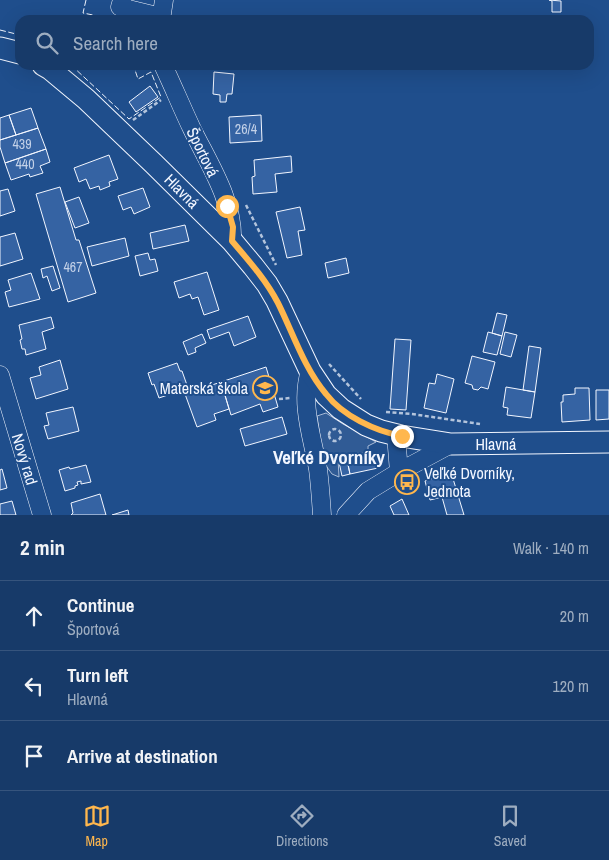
<!DOCTYPE html>
<html lang="en">
<head>
<meta charset="utf-8">
<style>
	body { margin:0; font-family:"Archivo Narrow",sans-serif; background:#20416f; color:#f1f3f6 }
	.stop { position:absolute; width:15px; height:15px; margin:-11px; border:4px solid #ffb74d; border-radius:50%; background:#fff }
	.stop.end { background:#ffb74d; border-color:#fff; box-shadow:0 1px 5px #0008 }
	.list { margin:0; padding:0; list-style:none }
	h2 { display:flex; justify-content:space-between; align-items:center; height:65px; margin:0; padding:0 20px; font-size:21px }
	h2 small { font-size:16px; font-weight:400; color:#9eadc0 }
	.list li { display:grid; grid-template-columns:32px 1fr auto; gap:15px; align-items:center; box-sizing:border-box; height:70px; padding:0 20px; border-top:1px solid #36547d }
	.list b { display:block; font-size:19px; white-space:nowrap }
	.list p { margin:0; font-size:16px; white-space:nowrap; color:#9eadc0 }
	.list em { font-size:16px; font-style:normal; color:#9eadc0 }
	.icon { flex:none; width:28px; height:28px; fill:none; stroke:currentColor; stroke-width:2; stroke-linecap:round; stroke-linejoin:round }
	.map { position:relative; flex:none; width:609px; height:515px; overflow:hidden }
	.search { position:absolute; background:#173a69; box-shadow:0 5px 20px #0002; left:15px; right:15px; top:15px; height:55px; display:flex; align-items:center; gap:12px; box-sizing:border-box; padding:0 18px; border-radius:15px; color:#9eadc0; font-size:19px }
	.sheet { height:275px; background:#173a69 }
	nav { display:flex; justify-content:space-around; align-items:center; box-sizing:border-box; height:70px; border-top:1px solid #36547d; background:#173a69; font-size:14px; color:#9eadc0 }
	nav a { display:grid; justify-items:center; gap:2px }
	nav .on { color:#ffb74d }
	.map>svg:first-child { display:block }
</style>
</head>
<body>
<div class="map">
<svg width="609" height="515" viewBox="0 0 609 515">
	<rect width="100%" height="100%" fill="#1f4e8c"/>
	<path fill="#305b95" stroke="#a8bbd7" d="M326,413l17,11 33,18 -8,4v6l-30,6 1,19 -7,-3 -8,-11 -7,-47z"/>
	<path fill="#3563a3" stroke="#f2f6ff" d="M549,0l12,1v11h-9v-11z
		M214,72l20,2 -2,20h-5l-1,8h-6v-7l-7,-1z
		M150,86l8,11 -22,15 -7,-10z
		M31,108l7,20 -22,7 -7,-20z
		M9,115l7,20 -16,5v-22z
		M261,115l1,26 -32,2 -1,-26z
		M38,128l8,21 -41,14 -5,-16v-7z
		M46,149l4,13 -10,4 3,7 -13,4 -1,-3 -18,6 -6,-17z
		M109,155l9,24 -9,3 1,4 -10,4 -1,-4 -9,3 -4,-10 -7,3 -5,-14z
		M291,156l1,16 -17,2 2,18 -24,2 -1,-17 3,-1 -1,-16z
		M60,187l16,53h3l17,53 -28,9 -32,-108z
		M143,188l7,19 -16,7 -3,-7 -8,3 -5,-14z
		M8,189l7,22 -15,5v-25z
		M79,197l10,26 -14,5 -10,-26z
		M300,207l5,23 -7,1 4,24 -15,3 -11,-46z
		M185,225l4,16 -36,8 -3,-16z
		M15,233l8,26 -23,7v-29z
		M125,238l4,18 -37,10 -5,-19z
		M148,253l2,7 5,-1 3,12 -18,5 -5,-20z
		M346,258l3,15 -21,5 -3,-15z
		M53,266l7,22 -8,3 -5,-15 -4,2 -2,-9z
		M207,272l12,38 -15,5 -6,-18 -6,2 -2,-5 -11,4 -5,-16z
		M31,273l9,26 -31,8 -4,-15 6,-2 -3,-10z
		M497,313l10,2 -5,21 -10,-3z
		M248,316l8,21 -22,9 -5,-14 -19,7 -3,-9z
		M51,317l3,11 -12,4 4,17 -20,6 -1,-6h-3l-2,-9 2,-1 -3,-14z
		M488,332l14,4 -5,19 -14,-3z
		M505,332l12,3 -6,22 -11,-3z
		M202,334l4,9 -11,5 1,4 -8,3 -5,-13z
		M395,339l16,1 -5,70 -16,-1z
		M529,346l12,2 -6,44 -12,-2z
		M472,356l23,6 -7,27 -7,-2 -3,3 -5,-1 -1,-4 -7,-2z
		M60,360l8,29 -32,10 -6,-21 11,-3 -2,-8z
		M177,363l3,8h2l6,17 -29,10 -5,-14 -2,1 -4,-12z
		M266,367l12,40 -15,5 -3,-8 -29,11 -10,-33z
		M437,374l17,5 -8,34 -22,-5 5,-25 6,1z
		M221,382l8,27 -15,5 2,6 -19,7 -12,-33z
		M506,387l29,5 -4,26 -24,-3 1,-7 -5,-1z
		M575,388h14l1,32 -28,2 -1,-20h2v-7l12,-1z
		M596,390h13v29l-13,1z
		M73,407l6,24 -31,8 -4,-13 5,-1 -3,-12z
		M282,417l5,17 -42,12 -5,-17z
		M359,453l1,5 16,-3 2,13 -28,6 -3,-14 3,-1 -1,-4z
		M347,460l3,14 -8,2 -3,-14z
		M86,465l5,17 -10,2v-3l-4,1 1,3 -3,1v2l-10,3 -6,-21 10,-3 1,2z
		M2,469l5,19 -7,2v-20z
		M451,472l13,43h-17l-5,-18 -12,3 -5,-19z
		M100,494l6,21h-35l2,-2 -2,-10z
		M402,499l7,16h-15l-4,-9z
		M12,501l4,14h-16v-11z
		M128,510l1,5h-17z"/>
	<g fill="none" stroke-linecap="round" stroke-linejoin="round">
		<defs>
			<path id="minor" d="M122,0l-2,7 41,10
				M161,20l3,-20
				M163,65c10,21 19,43 29,64 17,35 42,72 40,112
				M310,371c-10,32 2,65 8,98 2,15 3,31 4,46
				M0,375l42,140
				M396,435l3,37
				M346,515l22,-24 31,-19 52,-28"/>
			<path id="major" d="M0,48l20,5
				M43,65l7,4 36,30 68,65 78,77 21,25 14,18 10,17 33,70 16,24 15,14 25,16 15,6 20,5 50,8 158,-2"/>
		</defs>
		<use href="#minor" stroke="#f2f6ff" stroke-width="19"/>
		<use href="#major" stroke="#f2f6ff" stroke-width="23"/>
		<path stroke="#b3c4dc" stroke-width="2.5" stroke-dasharray="4 2.5" stroke-linecap="butt" d="M133,120l28,-20
			M246,205l30,60
			M329,364l32,35
			M279,399l11,-1
			M386,412l26,2 68,10
			M329 435a6 6 0 1 1 12 0a6 6 0 1 1-12 0Z"/>
		<use href="#minor" stroke="#1f4e8c" stroke-width="18"/>
		<use href="#major" stroke="#1f4e8c" stroke-width="21"/>
		<path stroke="#f2f6ff" stroke-width="1" stroke-dasharray="6 2.5" stroke-linecap="butt" d="M86,0l-3,13 35,7
			M0,30l20,5
			M71,65l58,54 32,-22 -10,-25 -13,7 -3,-9 13,-5"/>
	</g>
	<g fill="none" stroke-linecap="round" stroke-linejoin="round">
		<path stroke="#ffb74d" stroke-width="6" d="M227,206l6,21 -1,14c17,20 34,39 46,62 15,30 26,65 48,91 17,22 49,37 76,42"/>
	</g>
	<defs>
		<symbol id="school-ring" viewBox="-11 -11 22 22"><circle r="9.5" fill="#1f4e8c" stroke="#ffb74d" stroke-width="1.5"/><path d="M0-5L7-2L0 1L-7-2ZM-4 1L0 2.5L4 1V4Q0 6-4 4Z" fill="#ffb74d"/></symbol>
		<symbol id="bus-ring" viewBox="-11 -11 22 22"><circle r="9.5" fill="#1f4e8c" stroke="#ffb74d" stroke-width="1.5"/><path d="M-5-6H5V4H4V6H2V4H-2V6H-4V4H-5ZM-3.5-4V0h7V-4ZM-3.5 1.2v1.5H-2V1.2ZM2 1.2v1.5H3.5V1.2Z" fill="#ffb74d"/></symbol>
	</defs>
	<g fill-rule="evenodd">
		<use href="#school-ring" x="251" y="374" width="28" height="28"/>
		<use href="#bus-ring" x="393" y="468" width="28" height="28"/>
	</g>
	<g text-anchor="middle" dominant-baseline="central" stroke-width="4" stroke-linejoin="round" paint-order="stroke">
		<g font-size="14" fill="#c3d1e8">
			<text x="246" y="129">26/4</text>
			<text x="22" y="144">439</text>
			<text x="25" y="164">440</text>
			<text x="73" y="267">467</text>
		</g>
		<g font-size="16" fill="#f2f6ff" stroke="#1f4e8c">
			<text transform="translate(203 152) rotate(64)">Športová</text>
			<text transform="translate(182 191) rotate(45)">Hlavná</text>
			<text x="496" y="444">Hlavná</text>
			<text transform="translate(25 459) rotate(73)">Nový rad</text>
		</g>
		<g font-size="16" fill="#f2f6ff" stroke="#1f4e8c" text-anchor="end">
			<text x="248" y="388">Materská škola</text>
			<text x="424" y="473" text-anchor="start">Veľké Dvorníky,<tspan x="424" dy="18">Jednota</tspan></text>
		</g>
		<g font-size="19" font-weight="bold" fill="#f2f6ff" stroke="#1f4e8c">
			<text x="329" y="457">Veľké Dvorníky</text>
		</g>
	</g>
</svg>
<div class="stop" style="left:227px;top:206px"></div>
<div class="stop end" style="left:402px;top:436px"></div>
<div class="search"><svg class="icon" aria-label="search" viewBox="0 0 24 24"><circle cx="10" cy="10" r="6"/><path d="M15 15l6 6"/></svg>Search here</div>
</div>
<section class="sheet">
<h2>2 min<small>Walk · 140 m</small></h2>
<ul class="list">
<li><svg class="icon" aria-label="ahead" viewBox="0 0 24 24"><path d="M12 20V5M6 11l6-6 6 6"/></svg><div><b>Continue</b><p>Športová</p></div><em>20 m</em></li>
<li><svg class="icon" aria-label="left" viewBox="0 0 24 24"><path d="M17 20v-9H6M10 6l-5 5 5 5"/></svg><div><b>Turn left</b><p>Hlavná</p></div><em>120 m</em></li>
<li><svg class="icon" aria-label="arrive" viewBox="0 0 24 24"><path d="M6 21V4h12l-3 4 3 4H6"/></svg><div><b>Arrive at destination</b></div></li>
</ul>
</section>
<nav>
<a class="on"><svg class="icon" aria-label="map" viewBox="0 0 24 24"><path d="M3 6l6-2 6 2 6-2v14l-6 2-6-2-6 2zM9 4v14M15 6v14"/></svg>Map</a>
<a><svg class="icon" aria-label="directions" viewBox="0 0 24 24"><path d="M12 3l9 9-9 9-9-9zM9 14v-3h6M13 9l2 2-2 2"/></svg>Directions</a>
<a><svg class="icon" aria-label="saved" viewBox="0 0 24 24"><path d="M7 4h10v16l-5-4-5 4z"/></svg>Saved</a>
</nav>
</body>
</html>
